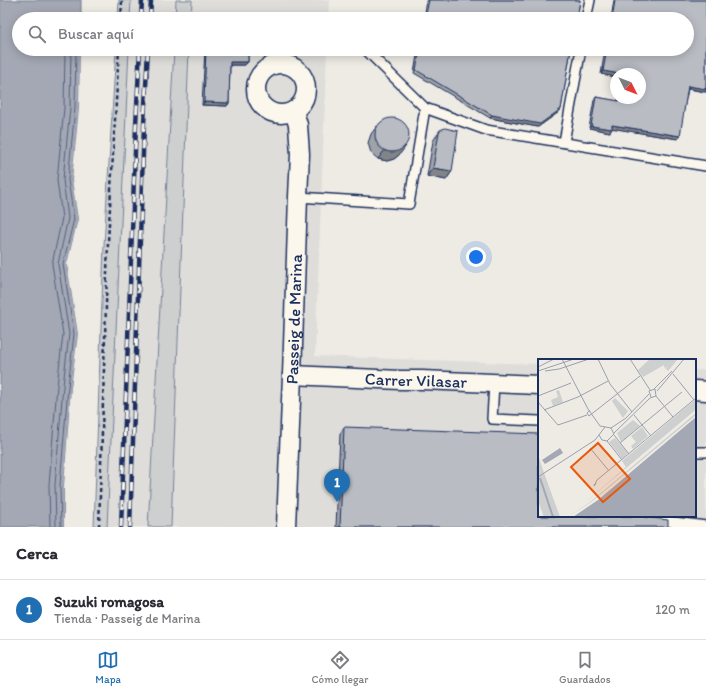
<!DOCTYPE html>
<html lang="es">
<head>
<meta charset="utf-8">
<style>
	body { margin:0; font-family:Itim,sans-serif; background:#f7f7f7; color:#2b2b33 }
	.compass { position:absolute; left:610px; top:68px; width:36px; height:36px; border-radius:50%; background:#fff; box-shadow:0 2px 10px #0003; rotate:132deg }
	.you { position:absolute; left:476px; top:257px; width:14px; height:14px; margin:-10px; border:3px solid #fff; border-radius:50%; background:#1a73e8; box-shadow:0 0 0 6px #1a73e833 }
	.badge { display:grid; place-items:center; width:26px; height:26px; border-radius:50%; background:#1f6fb2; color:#fff; font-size:13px; font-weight:700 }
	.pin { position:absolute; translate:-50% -33px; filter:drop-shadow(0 1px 2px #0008) }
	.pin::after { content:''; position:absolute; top:21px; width:14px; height:12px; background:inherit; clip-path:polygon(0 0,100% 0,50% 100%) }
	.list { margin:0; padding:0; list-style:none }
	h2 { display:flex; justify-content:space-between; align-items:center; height:52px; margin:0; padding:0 16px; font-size:17px }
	h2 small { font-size:13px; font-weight:400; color:#7c7c81 }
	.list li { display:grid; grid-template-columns:26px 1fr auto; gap:12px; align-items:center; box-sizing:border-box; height:60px; padding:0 16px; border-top:1px solid #e1e1e2 }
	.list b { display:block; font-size:15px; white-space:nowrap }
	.list p { margin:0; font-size:13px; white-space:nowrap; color:#7c7c81 }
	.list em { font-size:13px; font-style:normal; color:#7c7c81 }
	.icon { flex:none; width:22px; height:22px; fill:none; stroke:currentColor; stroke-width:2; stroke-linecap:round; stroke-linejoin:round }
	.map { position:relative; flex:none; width:706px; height:527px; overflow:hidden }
	.search { position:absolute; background:#fff; box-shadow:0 2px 10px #0003; left:12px; right:12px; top:12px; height:44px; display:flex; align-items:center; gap:10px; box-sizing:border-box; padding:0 14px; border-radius:22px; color:#7c7c81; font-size:15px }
	.sheet { height:112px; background:#fff }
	nav { display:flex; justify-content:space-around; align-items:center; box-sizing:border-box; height:56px; border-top:1px solid #e1e1e2; background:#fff; font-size:11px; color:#7c7c81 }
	nav a { display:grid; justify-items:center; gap:2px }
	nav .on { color:#1f6fb2 }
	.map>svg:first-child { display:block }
</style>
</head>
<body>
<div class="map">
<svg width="706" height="527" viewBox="0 0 706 527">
	<rect width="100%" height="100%" fill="#eeebe4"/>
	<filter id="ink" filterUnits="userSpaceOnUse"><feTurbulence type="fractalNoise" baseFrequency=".025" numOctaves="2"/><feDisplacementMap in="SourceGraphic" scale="8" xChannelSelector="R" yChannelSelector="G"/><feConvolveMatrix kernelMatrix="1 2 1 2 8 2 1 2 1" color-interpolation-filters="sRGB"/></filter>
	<g filter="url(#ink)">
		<path fill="#deddda" d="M131,0h45l-1,19h-45z
			M192,0h137l-1,19h-137z
			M129,49h45l-26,478h-41z
			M189,49h138l-12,307 224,8v152h156v-146h11v157h-535z"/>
		<path fill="#cecfcf" stroke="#747f96" d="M119,0h12l-1,19h-12z
			M176,0h16l-1,19h-16z
			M116,49h13l-22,478h-13l10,-282z
			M174,49h15l-18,478h-23z"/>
		<path fill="#a3a8b4" stroke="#6d7892" d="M0,0h81v19h-62v30h61l-1,59 -7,72 6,39 -11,45 11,70 -7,53 -7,99v41h-64z"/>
		<path fill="#eeebe4" d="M80,49h2l-1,59 -7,72 6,39 -11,45 11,70 -7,53 -7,99v41h-2v-41l7,-99 7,-53 -11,-70 11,-45 -6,-39 7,-72z"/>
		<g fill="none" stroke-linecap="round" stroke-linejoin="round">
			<path stroke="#515f80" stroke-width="1" d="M50,527l-1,-42 8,-99 6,-52 -11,-70 10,-46 -5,-38 7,-72 1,-59
				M56,527l-1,-42 8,-99 6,-52 -11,-70 10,-46 -5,-38 7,-72 1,-59
				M61,527l-1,-42 8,-98 6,-53 -11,-70 11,-45 -6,-39 7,-72 1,-59"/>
			<defs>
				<path id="lane" d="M586,19l4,-19
					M425,108l61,22 220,36
					M564,142l17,-93
					M298,197l111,7 16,-96 -60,-59
					M494,383l-2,36 47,2
					M695,452h11
					M657,520l49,6"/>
				<g id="street">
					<circle cx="281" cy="89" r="25"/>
					<path id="s1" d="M292,375l108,5h22l117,5"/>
					<path d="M695,390l11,1"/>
					<path id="s2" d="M286,527l6,-152 6,-178 2,-43 -2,-29 -4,-14"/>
				</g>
			</defs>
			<use href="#lane" stroke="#1b2f5e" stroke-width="12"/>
			<use href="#street" stroke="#1b2f5e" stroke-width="21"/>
			<path stroke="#1b2f5e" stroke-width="2.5" stroke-dasharray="4 3" stroke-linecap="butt" d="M121,19l1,-19
				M99,527l9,-285 11,-193"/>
			<use href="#lane" stroke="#fbf7ec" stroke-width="9"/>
			<use href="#street" stroke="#fbf7ec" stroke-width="18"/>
			<defs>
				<path id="rail" d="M141,19l1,-19
					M150,19l1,-19
					M121,527l15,-402 4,-76
					M130,527l14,-403 4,-75"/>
			</defs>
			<use href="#rail" stroke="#1b2f5e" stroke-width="4.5"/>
			<use href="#rail" stroke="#fbf7ec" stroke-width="3" stroke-dasharray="9" stroke-linecap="butt"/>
		</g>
		<path fill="#9fa2a8" stroke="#1b2f5e" d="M427,0h153l-3,19h-153z
			M614,0h92v92l-18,-3 -10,50 -66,-11 -2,4 -21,-4 5,-28 2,-3 22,4v-3h22v-24h-24v3l-15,-3 4,-25h82v-30h-76z
			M205,49h43v13l-3,3h-15l-1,38 -2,3 -25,-1z
			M418,49h153l-10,60 -2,3 -21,15 -48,-9 -76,-45z
			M377,126l23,28 -6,5 -7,2 -9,-2 -7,-6 -3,-10 3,-9z
			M440,130l12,41 -6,9 -19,-4 6,-35z
			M344,427l300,90 24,10h-332l4,-93z"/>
		<path fill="#828488" stroke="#1b2f5e" d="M230,62h18l-3,3h-17z
			M603,71l17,3h-4v3l-15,-3z
			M688,86l18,3v3l-20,-4z
			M204,102l25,1 -2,3 -25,-1z
			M561,109l-2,3 -21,15 -48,-9 2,-3z
			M612,125l68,11 -2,3 -68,-11z
			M591,126l21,3 -2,3 -21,-4z
			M406,146l-6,8 -6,5 -7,2 -9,-2 6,-8z
			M433,168l19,3 -6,9 -19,-4z"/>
		<path fill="#b9bcc3" stroke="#1b2f5e" d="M429,0h151l-3,19h-152z
			M615,0h91v89l-18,-3 -8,50 -68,-11v4l-21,-3 5,-29 23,4 1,-3h20v-24h-20l-17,-3 4,-22h80v-30h-75z
			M206,49h42v13h-18l-1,41 -25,-1z
			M420,49h151l-10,60 -21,15 -48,-9 -76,-45z
			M375 135a17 17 0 1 1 34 0a17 17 0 1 1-34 0Z
			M445,128l13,3 -6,40 -19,-3 6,-36 1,-2z
			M344,427l195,7v82h104l1,1 24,3v7h-328z"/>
	</g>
	<g text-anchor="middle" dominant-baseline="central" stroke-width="4" stroke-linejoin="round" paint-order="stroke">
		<g font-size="17" fill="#1b2f5e" stroke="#fbf7ec">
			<text stroke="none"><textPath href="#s2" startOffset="208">Passeig de Marina</textPath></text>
			<text stroke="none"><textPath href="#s1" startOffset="124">Carrer Vilasar</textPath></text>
		</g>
	</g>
	<g transform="translate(538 359)">
		<rect width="158" height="158" fill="#eeebe4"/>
		<path d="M112,0h28l-10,12 -2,-2 2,-3 -3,3 -1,-4 -21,12 -5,-7zM21,31l4,12 -10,4 -2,-6 7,-3 -2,-6zM77,39l13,13 -5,7 -11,-17zM158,40v10l-3,3 -111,93 44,-38 -4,-6zM158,54l-1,3 -84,70 -20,16 -23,15 22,-15zM95,61l7,6 -19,16 -4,-9zM104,68l6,9 -15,13 -2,-3 5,-4 -5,-6zM77,79l13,15 -6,6 -13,-17zM0,96l5,15 17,47h-16l-6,-16z" fill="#cecfcf"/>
		<path d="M158,58v100h-123l25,-17zM22,89l3,5 -18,11 -3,-4z" fill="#a3a8b4"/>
		<path d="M158,56l-83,72 -42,30 26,-19z" fill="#eeebe4"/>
		<path fill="none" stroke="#a3a8b4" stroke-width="2" d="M2,119l13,39"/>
		<path fill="none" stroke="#9aa0ae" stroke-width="1" d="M24,0l26,50 12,17 11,2 3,6 -7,7 -5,-1 -3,-5M60,0l12,25 22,28M92,0l20,31M0,8l16,-8M21,10l30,-10M0,12l36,-12M7,12l14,-2M135,15l21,26M116,30l18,-18M119,32l27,-32M0,37l33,-13M118,37l17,21M0,43l20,23 29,-10M6,51l34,-13 30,-16M52,51l-3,3 2,3 51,-40M96,56l17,21M73,69l15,-10 23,-24M76,74l36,-35 6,-2 -1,-7 -6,2 2,6M76,76l15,19M69,82l15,19M82,84l62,-51M52,89l19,23M0,118l57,-37 10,-13M58,124l-2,3 3,-6 99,-82"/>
		<path fill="#e8590c" fill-opacity="0.15" stroke="#e8590c" stroke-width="2" d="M60,84l32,36 -27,23 -32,-35z"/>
		<rect width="158" height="158" fill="none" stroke="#1b2f5e" stroke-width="2"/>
	</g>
</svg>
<svg class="compass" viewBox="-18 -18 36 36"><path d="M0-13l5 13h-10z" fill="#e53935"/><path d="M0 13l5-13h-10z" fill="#7c7c81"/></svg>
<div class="you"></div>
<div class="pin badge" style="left:337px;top:502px">1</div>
<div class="search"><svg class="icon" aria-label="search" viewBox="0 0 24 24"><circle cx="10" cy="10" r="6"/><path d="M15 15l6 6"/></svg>Buscar aquí</div>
</div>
<section class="sheet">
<h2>Cerca<small></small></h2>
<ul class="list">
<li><span class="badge">1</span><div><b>Suzuki romagosa</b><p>Tienda · Passeig de Marina</p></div><em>120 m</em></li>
</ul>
</section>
<nav>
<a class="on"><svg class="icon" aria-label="map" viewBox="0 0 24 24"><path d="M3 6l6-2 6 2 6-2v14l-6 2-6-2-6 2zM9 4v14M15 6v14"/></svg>Mapa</a>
<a><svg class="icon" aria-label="directions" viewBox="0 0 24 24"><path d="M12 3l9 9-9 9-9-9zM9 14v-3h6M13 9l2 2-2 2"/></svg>Cómo llegar</a>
<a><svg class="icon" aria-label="saved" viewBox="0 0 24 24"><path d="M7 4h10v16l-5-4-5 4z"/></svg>Guardados</a>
</nav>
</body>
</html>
